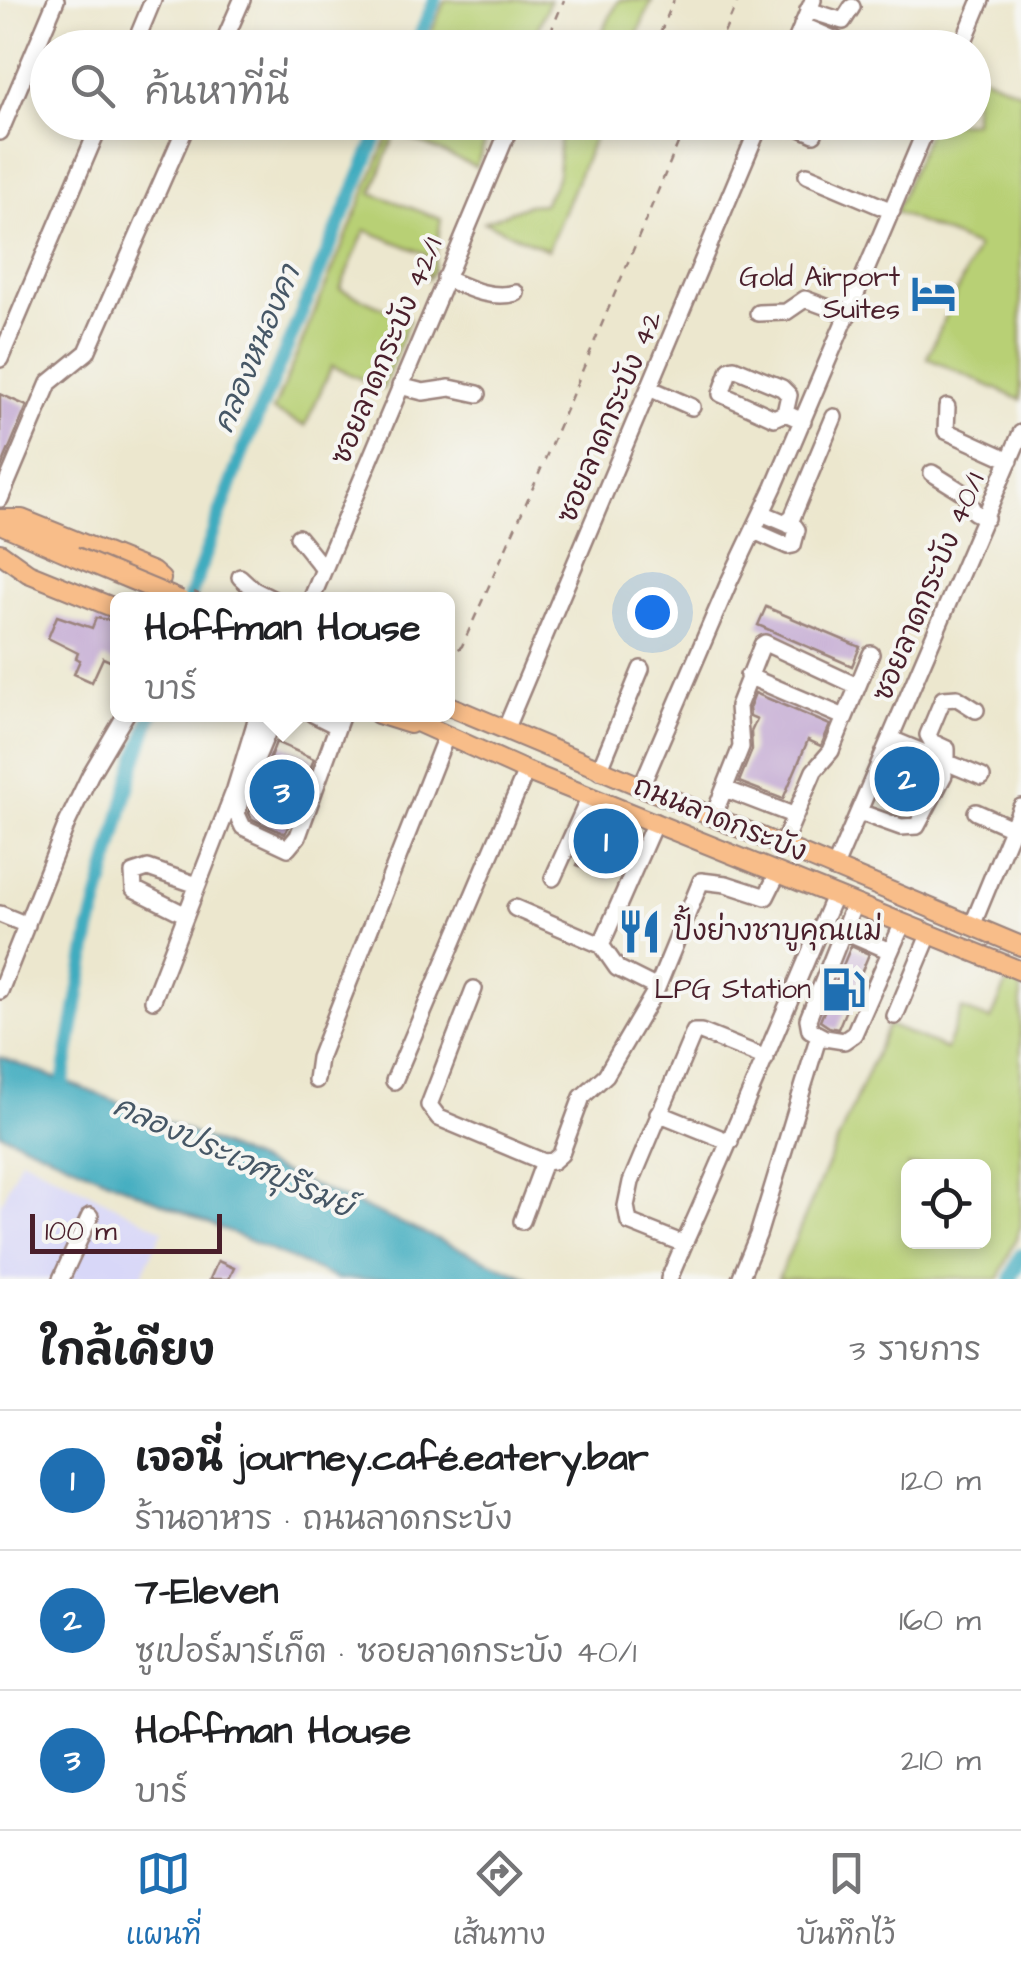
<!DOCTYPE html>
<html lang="th">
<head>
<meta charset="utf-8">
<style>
	body { margin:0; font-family:"Architects Daughter","Playpen Sans Thai",sans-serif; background:#f2f2f2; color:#202124 }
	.controls { position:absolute; right:30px; bottom:30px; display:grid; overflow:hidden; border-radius:15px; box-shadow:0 5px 15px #0003 }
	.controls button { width:90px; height:90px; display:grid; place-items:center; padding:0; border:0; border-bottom:2px solid #e0e0e0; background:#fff; color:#202124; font:50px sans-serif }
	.scale { position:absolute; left:30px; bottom:25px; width:192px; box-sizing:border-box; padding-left:10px; border:5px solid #4a1f2b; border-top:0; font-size:28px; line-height:35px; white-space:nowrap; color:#4a1f2b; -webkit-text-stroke:8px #f6f6f2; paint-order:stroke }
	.you { position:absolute; left:652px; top:612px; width:35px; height:35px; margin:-25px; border:8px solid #fff; border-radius:50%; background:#1a73e8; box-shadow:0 0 0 15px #1a73e833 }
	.badge { display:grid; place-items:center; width:65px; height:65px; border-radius:50%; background:#1f6fb2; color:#fff; font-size:32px; font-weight:700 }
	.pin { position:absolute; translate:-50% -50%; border:5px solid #fff; box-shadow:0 2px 10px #0006 }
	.popup { position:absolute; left:110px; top:592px; width:345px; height:130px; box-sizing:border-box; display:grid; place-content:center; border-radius:15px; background:#fff; filter:drop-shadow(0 2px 8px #0005); font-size:32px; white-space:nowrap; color:#757577 }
	.popup b { font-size:38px; color:#202124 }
	.popup::after { content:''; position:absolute; left:50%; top:100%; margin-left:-20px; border:20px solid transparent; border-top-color:#fff }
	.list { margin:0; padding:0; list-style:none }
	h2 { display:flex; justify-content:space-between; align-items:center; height:130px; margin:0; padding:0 40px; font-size:42px }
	h2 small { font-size:32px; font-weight:400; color:#757577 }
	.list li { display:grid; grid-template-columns:65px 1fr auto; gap:30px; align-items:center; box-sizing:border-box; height:140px; padding:0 40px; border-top:2px solid #e0e0e0 }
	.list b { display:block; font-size:38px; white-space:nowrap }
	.list p { margin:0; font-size:32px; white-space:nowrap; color:#757577 }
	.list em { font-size:32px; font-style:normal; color:#757577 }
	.icon { flex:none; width:55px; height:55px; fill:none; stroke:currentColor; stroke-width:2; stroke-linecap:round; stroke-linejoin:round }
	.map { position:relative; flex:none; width:1021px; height:1279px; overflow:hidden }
	.search { position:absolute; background:#fff; box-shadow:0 5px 15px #0003; left:30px; right:30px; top:30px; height:110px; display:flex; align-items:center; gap:25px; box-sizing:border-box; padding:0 35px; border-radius:55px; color:#757577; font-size:38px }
	.sheet { height:550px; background:#fff }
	nav { display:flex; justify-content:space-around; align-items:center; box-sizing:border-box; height:140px; border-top:2px solid #e0e0e0; background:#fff; font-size:28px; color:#757577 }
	nav a { display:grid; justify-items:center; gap:5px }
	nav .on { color:#1f6fb2 }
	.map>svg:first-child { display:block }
</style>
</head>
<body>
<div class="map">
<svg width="1021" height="1279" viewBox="0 0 1021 1279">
	<rect width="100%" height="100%" fill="#f6f6f2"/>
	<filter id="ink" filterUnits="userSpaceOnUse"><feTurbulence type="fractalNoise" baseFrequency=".01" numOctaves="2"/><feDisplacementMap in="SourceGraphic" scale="20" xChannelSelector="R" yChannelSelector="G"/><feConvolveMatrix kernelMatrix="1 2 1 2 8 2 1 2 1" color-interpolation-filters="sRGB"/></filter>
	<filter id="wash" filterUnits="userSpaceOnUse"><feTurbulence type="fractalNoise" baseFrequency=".0048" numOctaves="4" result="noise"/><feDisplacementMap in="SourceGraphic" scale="40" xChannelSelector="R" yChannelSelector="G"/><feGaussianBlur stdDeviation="2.25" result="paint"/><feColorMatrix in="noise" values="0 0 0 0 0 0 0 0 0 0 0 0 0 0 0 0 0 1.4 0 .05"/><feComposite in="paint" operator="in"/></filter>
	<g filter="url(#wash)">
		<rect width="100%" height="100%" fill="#ece7ce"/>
		<path fill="#d8d7f8" d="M21,1158l142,72 -23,49h-140v-74z"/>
		<path fill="#b8d075" stroke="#817850" stroke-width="2.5" fill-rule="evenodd" d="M445,0h105l-20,47h-105z
			M619,0h33l-20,47h-38z
			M974,72l47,20v308l-94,-42 50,-111 -82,-35 37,-89 42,-1z
			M573,122l27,1 -52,127 -64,-28 43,-17 16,-1c5,-10 13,-19 15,-30 4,-21 -7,-37 15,-52z
			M394,123h98l-16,44 -80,-35 -24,61 69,26 -8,53 -5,7 -2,-25 -61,-24 -25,59 69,30 -26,70 -51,-23 -27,60 -32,-15z
			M1008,980l13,5v241l-22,53h-221l110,-254 58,24 16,-40 29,11zM984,1166v76h-76v-76z"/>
		<path fill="#40acbf" stroke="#456675" stroke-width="2.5" d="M0,1057l129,49 401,173h-193l-337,-146z"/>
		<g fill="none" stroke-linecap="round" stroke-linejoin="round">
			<path stroke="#40acbf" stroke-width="14" d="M415,48l20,-48
				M189,600l55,-152 139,-326
				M60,1099l30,-167 43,-163 19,-55
				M1011,1279l10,-24"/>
		</g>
		<g id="blocks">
			<path fill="#c1a6d1" d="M0,394l27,12 -27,64z
				M766,607l94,40 -8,19 -94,-41z
				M57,616l35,12 4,-10 21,3v43l-14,-6 -11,24 -18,-8 6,-14 -4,-2 2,-5 -30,-15z
				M755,693l75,32 -9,21 -13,-6 -25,59 -44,-17 13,-32 -1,-18 6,-13 -7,-3 -1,-8z
				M276,742l38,17 -29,75 -33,-15 -3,-6z
				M598,816l32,13 -21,49 -32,-13z
				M851,946l18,8 -31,75 -9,-2 -9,-6z
				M218,1261l16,7 -5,11h-19z"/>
		</g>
	</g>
	<g filter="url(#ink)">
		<use href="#blocks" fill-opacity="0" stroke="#9b837c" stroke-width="2.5"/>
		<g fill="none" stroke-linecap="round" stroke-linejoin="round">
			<defs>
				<path id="minor" d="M808,10l35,11 9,-14
					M802,25l50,22
					M133,48l20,-48
					M221,48l21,-48
					M793,48l20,-48
					M961,48l20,-48
					M787,122l27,12
					M0,132l56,-132
					M807,175l85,36
					M445,278c23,10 46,22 71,15
					M758,313l28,-1 19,-13 43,16
					M0,359l101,-237
					M400,386l23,6 27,-4 28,6
					M649,388l43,19
					M947,407l-1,24 64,29
					M785,413l4,-18 -7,-7 -48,-20 -4,1 -9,25 53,24 11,-5 18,8
					M932,473l32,20 10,19 12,6
					M0,499l49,-116 38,-31 101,-230
					M789,525l45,-108
					M754,531l34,15 5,-1 4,-15 -2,-3 -33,-14
					M298,537l25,31
					M240,577l14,13 20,10
					M311,600l201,-478
					M748,676l96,41
					M275,714l-33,79 -5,21 6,13 45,21 10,-12 44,-122
					M313,714l24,12
					M505,730l256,-608
					M891,739l91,38
					M947,762v-13l-15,-7 -4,-7 15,-36 14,-1 19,12
					M599,771l42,-102
					M641,787l88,-205 45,-95 155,-365
					M725,789l68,26
					M859,812l42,15 16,-1 27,-51
					M976,812l36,16
					M713,817l28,-70 -3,-41 24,-61 3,-2 92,43
					M782,846l32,-75 17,-20 40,-97
					M834,869l187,-436
					M553,878l37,-82
					M854,904l-46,115 2,11 15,8 19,3 10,-7 48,-109
					M515,908l86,37 54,-123
					M0,914l27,11
					M186,915l-52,-26 -1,-16 15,-5 49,17
					M972,926l49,-119
					M842,930l48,21
					M601,945l16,23 40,20
					M474,989l-45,116 10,13 105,44 9,-1 8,-7 21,-57 24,-22 51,-87 44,-107 25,3 40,13 12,-24
					M0,991l67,-168 23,-48 36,-61
					M153,1000l82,-211 23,-75
					M895,1016l34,-81
					M766,1058l-65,-26h-7l-63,150 -5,24 3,16 55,22c52,-115 100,-232 150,-348
					M316,1080l3,-22 127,-322
					M394,1081l132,-310
					M658,1113l72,29
					M522,1221l22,-59
					M61,1279l29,-63
					M669,1279l15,-35
					M740,1279l18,-44 61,-200"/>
				<path id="major" d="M0,519h22l131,53 8,7 -6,21
					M0,524l74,32
					M0,553l28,20 89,36
					M447,705l574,241
					M378,714l32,10
					M399,714l127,57 495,200"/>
			</defs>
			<use href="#minor" stroke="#9b837c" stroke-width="20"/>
			<use href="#major" stroke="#9b837c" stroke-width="22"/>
			<path stroke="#9b837c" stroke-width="2.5" stroke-dasharray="8 8" stroke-linecap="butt" d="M544,48l20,-48
				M654,48l20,-48
				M718,48l20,-48
				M194,592l17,8
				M447,660l15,-14 73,-163 152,-361"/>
			<use href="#minor" stroke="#fff" stroke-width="15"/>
			<use href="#major" stroke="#f8bd89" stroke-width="18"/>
			<defs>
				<path id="major-bridge" d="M74,556l106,44"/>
			</defs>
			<use href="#major-bridge" stroke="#9b837c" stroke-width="22" stroke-linecap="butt"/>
			<use href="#major-bridge" stroke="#f8bd89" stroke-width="18"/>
		</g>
	</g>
	<defs>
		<symbol id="hotel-bare" viewBox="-9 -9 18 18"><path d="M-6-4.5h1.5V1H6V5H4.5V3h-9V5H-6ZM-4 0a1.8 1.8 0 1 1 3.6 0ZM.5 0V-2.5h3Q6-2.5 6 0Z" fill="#1f6fb2" stroke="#f6f6f2" stroke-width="2.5" paint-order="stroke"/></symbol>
		<symbol id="restaurant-bare" viewBox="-9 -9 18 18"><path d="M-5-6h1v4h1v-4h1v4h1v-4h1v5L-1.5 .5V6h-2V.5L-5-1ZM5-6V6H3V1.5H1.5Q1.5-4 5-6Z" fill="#1f6fb2" stroke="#f6f6f2" stroke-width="2.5" paint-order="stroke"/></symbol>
		<symbol id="fuel-bare" viewBox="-9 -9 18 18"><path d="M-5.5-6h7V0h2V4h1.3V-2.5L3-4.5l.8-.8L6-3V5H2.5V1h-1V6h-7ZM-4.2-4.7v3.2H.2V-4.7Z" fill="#1f6fb2" stroke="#f6f6f2" stroke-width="2.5" paint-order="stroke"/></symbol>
	</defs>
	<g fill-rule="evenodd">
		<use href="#hotel-bare" x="902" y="262" width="63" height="63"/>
		<use href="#restaurant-bare" x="608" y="900" width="63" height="63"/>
		<use href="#fuel-bare" x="812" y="958" width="63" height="63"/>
	</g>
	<g text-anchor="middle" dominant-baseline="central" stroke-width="8" stroke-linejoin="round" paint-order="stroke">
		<g font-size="28" fill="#4a1f2b" stroke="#f6f6f2" text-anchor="end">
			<text x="900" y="277">Gold Airport<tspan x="900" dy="32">Suites</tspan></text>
			<text x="673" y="931" text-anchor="start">ปิ้งย่างชาบูคุณแม่</text>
			<text x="811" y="989">LPG Station</text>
		</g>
		<g font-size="28" fill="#4a1f2b" stroke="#f6f6f2">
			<text transform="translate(387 351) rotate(-67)">ซอยลาดกระบัง 42/1</text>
			<text transform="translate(610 417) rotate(-67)">ซอยลาดกระบัง 42</text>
			<text transform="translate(929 587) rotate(-67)">ซอยลาดกระบัง 40/1</text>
			<text transform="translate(720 819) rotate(22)">ถนนลาดกระบัง</text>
		</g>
		<g font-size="30" font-style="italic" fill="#465766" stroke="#f6f6f2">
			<text transform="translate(257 349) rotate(-67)">คลองหนองคา</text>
			<text transform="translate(233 1157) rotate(24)">คลองประเวศบุรีรมย์</text>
		</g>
	</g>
</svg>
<div class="controls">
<button><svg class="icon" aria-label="locate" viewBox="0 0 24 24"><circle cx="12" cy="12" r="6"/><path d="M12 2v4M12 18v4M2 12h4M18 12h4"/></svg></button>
</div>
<div class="scale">100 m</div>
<div class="you"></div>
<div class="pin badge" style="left:606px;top:841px">1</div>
<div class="pin badge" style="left:907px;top:779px">2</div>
<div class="pin badge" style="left:282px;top:792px">3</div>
<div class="popup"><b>Hoffman House</b>บาร์</div>
<div class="search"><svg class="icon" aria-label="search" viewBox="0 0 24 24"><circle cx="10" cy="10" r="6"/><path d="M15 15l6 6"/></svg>ค้นหาที่นี่</div>
</div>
<section class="sheet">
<h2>ใกล้เคียง<small>3 รายการ</small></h2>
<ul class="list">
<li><span class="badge">1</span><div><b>เจอนี่ journey.café.eatery.bar</b><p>ร้านอาหาร · ถนนลาดกระบัง</p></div><em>120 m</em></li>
<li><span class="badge">2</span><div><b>7-Eleven</b><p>ซูเปอร์มาร์เก็ต · ซอยลาดกระบัง 40/1</p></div><em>160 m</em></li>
<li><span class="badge">3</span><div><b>Hoffman House</b><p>บาร์</p></div><em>210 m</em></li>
</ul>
</section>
<nav>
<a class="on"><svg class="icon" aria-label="map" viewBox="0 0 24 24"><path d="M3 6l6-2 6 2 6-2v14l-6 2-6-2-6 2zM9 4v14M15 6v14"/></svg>แผนที่</a>
<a><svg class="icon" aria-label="directions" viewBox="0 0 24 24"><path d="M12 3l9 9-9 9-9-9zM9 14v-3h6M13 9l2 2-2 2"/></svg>เส้นทาง</a>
<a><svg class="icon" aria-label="saved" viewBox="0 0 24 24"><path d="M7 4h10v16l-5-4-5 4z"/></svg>บันทึกไว้</a>
</nav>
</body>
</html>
